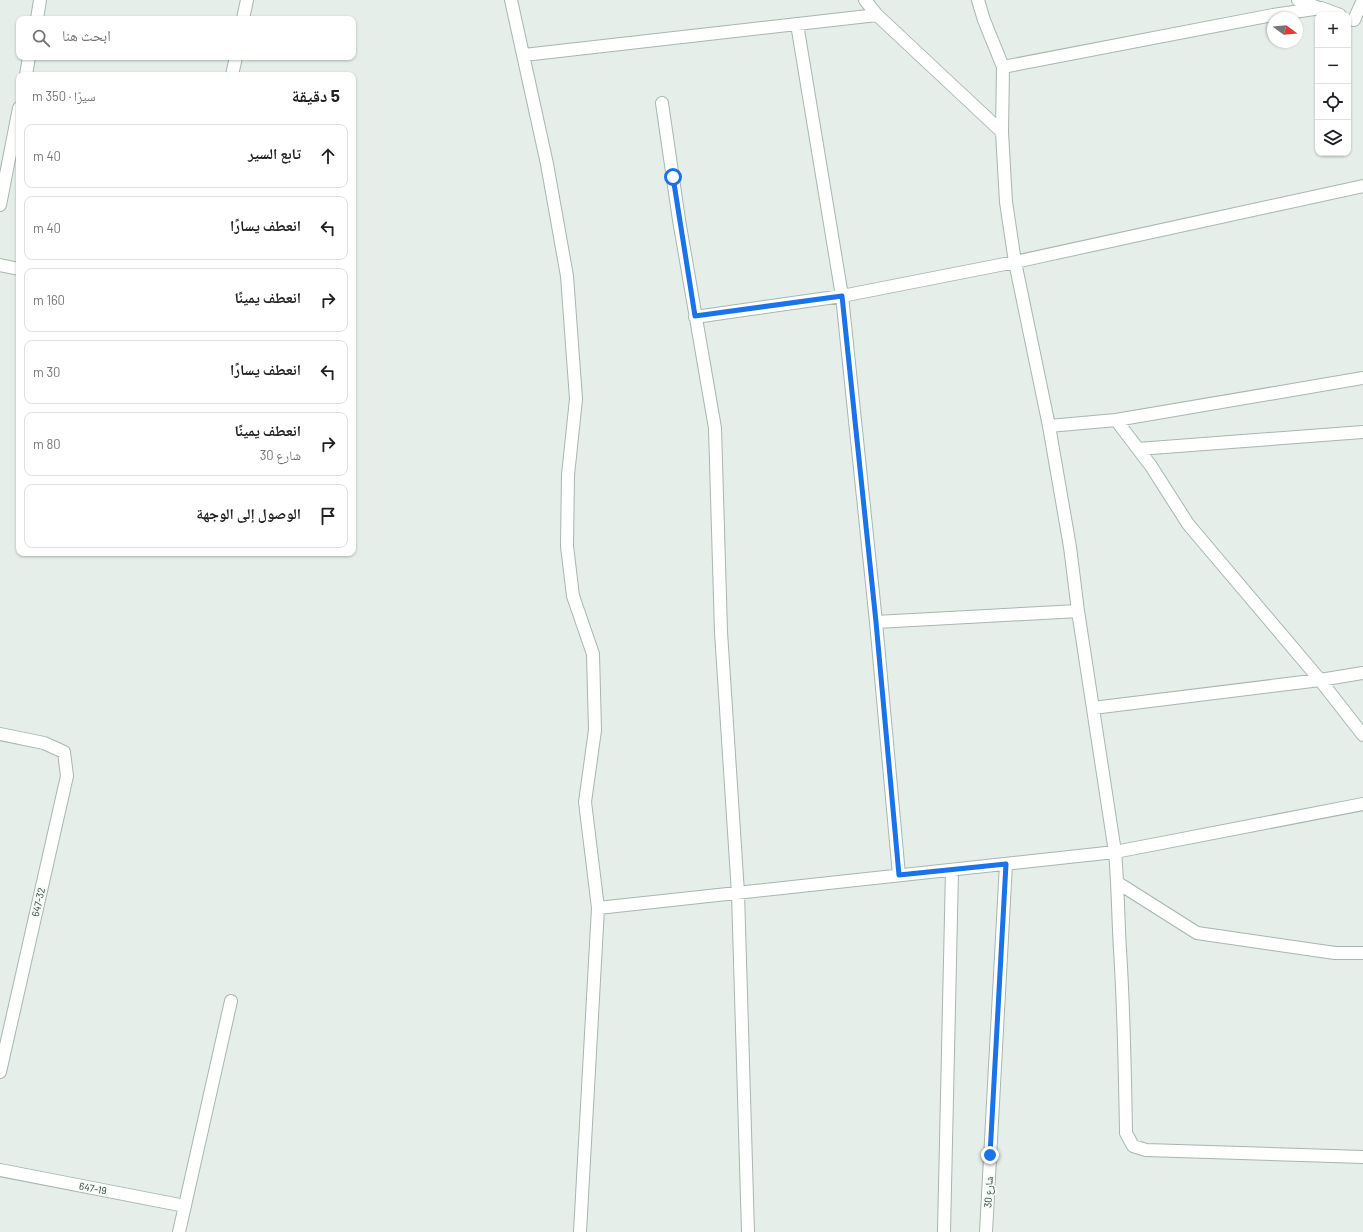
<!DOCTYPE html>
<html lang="ar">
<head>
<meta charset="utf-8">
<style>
	body { margin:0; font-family:Barlow,"Noto Naskh Arabic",sans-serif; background:#f2f2f2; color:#202124; direction:rtl }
	.controls { position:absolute; right:12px; top:12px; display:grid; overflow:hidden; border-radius:8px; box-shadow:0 1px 3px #0004 }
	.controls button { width:36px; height:36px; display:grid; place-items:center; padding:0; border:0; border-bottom:1px solid #e0e0e0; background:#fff; color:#202124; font:20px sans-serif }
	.compass { position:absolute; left:1267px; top:12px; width:36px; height:36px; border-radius:50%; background:#fff; box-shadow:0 1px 3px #0004; rotate:106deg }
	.stop { position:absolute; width:12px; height:12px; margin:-9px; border:3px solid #1a73e8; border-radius:50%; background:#fff }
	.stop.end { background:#1a73e8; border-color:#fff; box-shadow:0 1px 4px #0008 }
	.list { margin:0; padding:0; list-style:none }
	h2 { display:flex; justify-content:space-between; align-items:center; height:52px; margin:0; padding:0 16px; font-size:17px }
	h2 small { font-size:13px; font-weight:400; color:#757577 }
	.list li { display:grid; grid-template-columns:26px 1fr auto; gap:12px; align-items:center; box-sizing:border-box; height:64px; margin:0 8px 8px; padding:0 8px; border:1px solid #e0e0e0; border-radius:8px }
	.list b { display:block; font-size:15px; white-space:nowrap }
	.list p { margin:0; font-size:13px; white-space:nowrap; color:#757577 }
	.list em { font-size:13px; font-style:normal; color:#757577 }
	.icon { flex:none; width:22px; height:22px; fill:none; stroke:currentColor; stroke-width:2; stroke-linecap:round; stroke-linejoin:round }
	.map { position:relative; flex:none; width:1363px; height:1232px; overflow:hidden; direction:ltr }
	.search { position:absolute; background:#fff; box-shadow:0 1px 3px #0004; left:16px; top:16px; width:340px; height:44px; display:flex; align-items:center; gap:10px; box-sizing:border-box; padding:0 14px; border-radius:8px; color:#757577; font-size:15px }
	.panel { position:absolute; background:#fff; box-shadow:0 1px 3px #0004; left:16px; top:72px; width:340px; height:484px; border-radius:8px; direction:rtl }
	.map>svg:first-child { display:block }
</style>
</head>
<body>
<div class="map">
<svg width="1363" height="1232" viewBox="0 0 1363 1232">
	<rect width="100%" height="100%" fill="#e5eee9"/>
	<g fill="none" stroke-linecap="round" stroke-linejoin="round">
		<defs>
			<path id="minor" d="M511,0l36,164 20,112 9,123 -8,76 -1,71 6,50 20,58 2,76 -10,72 13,106 -18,324
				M865,0l12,15 125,117
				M978,0l6,20 19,47 -1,65 4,70 9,60 34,164 21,121 8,64 37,241c3,33 3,65 5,98 4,61 5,122 6,183l7,13 13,4 217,7
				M1298,0l21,8
				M37,19l3,-19
				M243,19l4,-19
				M1354,20l9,-20
				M797,24l45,272 34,326 23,253
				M524,55l353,-40
				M1003,67l270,-52 48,-7 19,7
				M26,75l3,-18
				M232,75l4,-18
				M662,103l17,117 36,208 6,204 17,261 10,339
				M0,205l19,-97
				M0,265l19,4
				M695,317l147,-21 173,-34 348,-76
				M1116,420l35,46 37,58 132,156 43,55
				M1049,426l67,-6 247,-42
				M1138,449l225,-17
				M876,622l202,-11
				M1093,708l227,-28 43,-7
				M0,734l44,9 20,9 3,24 -67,296
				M1118,883l79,50 138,20h28
				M598,908l517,-56 248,-48
				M0,1170l185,36
				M179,1232l52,-231
				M944,1232l8,-362
				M986,1232l20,-368"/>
		</defs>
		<use href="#minor" stroke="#a7b7af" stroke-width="14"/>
		<use href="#minor" stroke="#fff" stroke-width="12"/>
	</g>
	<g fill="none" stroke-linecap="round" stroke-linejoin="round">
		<path stroke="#1a73e8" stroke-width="5" d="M673,177l22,139 147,-20 34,326 23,253 107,-11 -16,291"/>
	</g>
	<g text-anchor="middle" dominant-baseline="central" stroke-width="4" stroke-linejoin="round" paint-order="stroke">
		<g font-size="10" fill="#224235" stroke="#f6faf7">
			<text transform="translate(38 902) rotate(-77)">647-32</text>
			<text transform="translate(93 1188) rotate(11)">647-19</text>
			<text transform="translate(988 1192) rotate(-87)">شارع 30</text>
		</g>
	</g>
</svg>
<div class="controls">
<button>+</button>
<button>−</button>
<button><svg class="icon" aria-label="locate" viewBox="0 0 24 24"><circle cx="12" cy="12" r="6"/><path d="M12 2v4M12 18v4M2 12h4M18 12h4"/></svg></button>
<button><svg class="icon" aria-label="layers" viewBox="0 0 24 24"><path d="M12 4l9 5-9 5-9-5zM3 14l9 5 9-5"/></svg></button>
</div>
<svg class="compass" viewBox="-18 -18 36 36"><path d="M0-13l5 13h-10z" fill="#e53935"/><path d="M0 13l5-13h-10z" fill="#757577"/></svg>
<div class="stop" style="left:673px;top:177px"></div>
<div class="stop end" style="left:990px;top:1155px"></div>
<div class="search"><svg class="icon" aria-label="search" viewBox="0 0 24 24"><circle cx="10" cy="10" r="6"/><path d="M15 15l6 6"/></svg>ابحث هنا</div>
<section class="panel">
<h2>5 دقيقة<small>سيرًا · 350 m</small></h2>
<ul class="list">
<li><svg class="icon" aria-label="ahead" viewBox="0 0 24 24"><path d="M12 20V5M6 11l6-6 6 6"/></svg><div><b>تابع السير</b></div><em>40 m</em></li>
<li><svg class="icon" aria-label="left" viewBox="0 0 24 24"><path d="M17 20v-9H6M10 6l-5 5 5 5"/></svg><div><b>انعطف يسارًا</b></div><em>40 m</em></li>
<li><svg class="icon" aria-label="right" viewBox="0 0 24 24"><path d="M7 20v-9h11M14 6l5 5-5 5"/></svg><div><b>انعطف يمينًا</b></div><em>160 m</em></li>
<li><svg class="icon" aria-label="left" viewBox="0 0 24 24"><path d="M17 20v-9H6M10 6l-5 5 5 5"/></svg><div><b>انعطف يسارًا</b></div><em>30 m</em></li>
<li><svg class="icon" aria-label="right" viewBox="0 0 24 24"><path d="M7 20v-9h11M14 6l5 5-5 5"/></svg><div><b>انعطف يمينًا</b><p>شارع 30</p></div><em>80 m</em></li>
<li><svg class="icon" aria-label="arrive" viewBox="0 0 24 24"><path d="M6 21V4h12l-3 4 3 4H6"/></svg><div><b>الوصول إلى الوجهة</b></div></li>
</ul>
</section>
</div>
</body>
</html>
